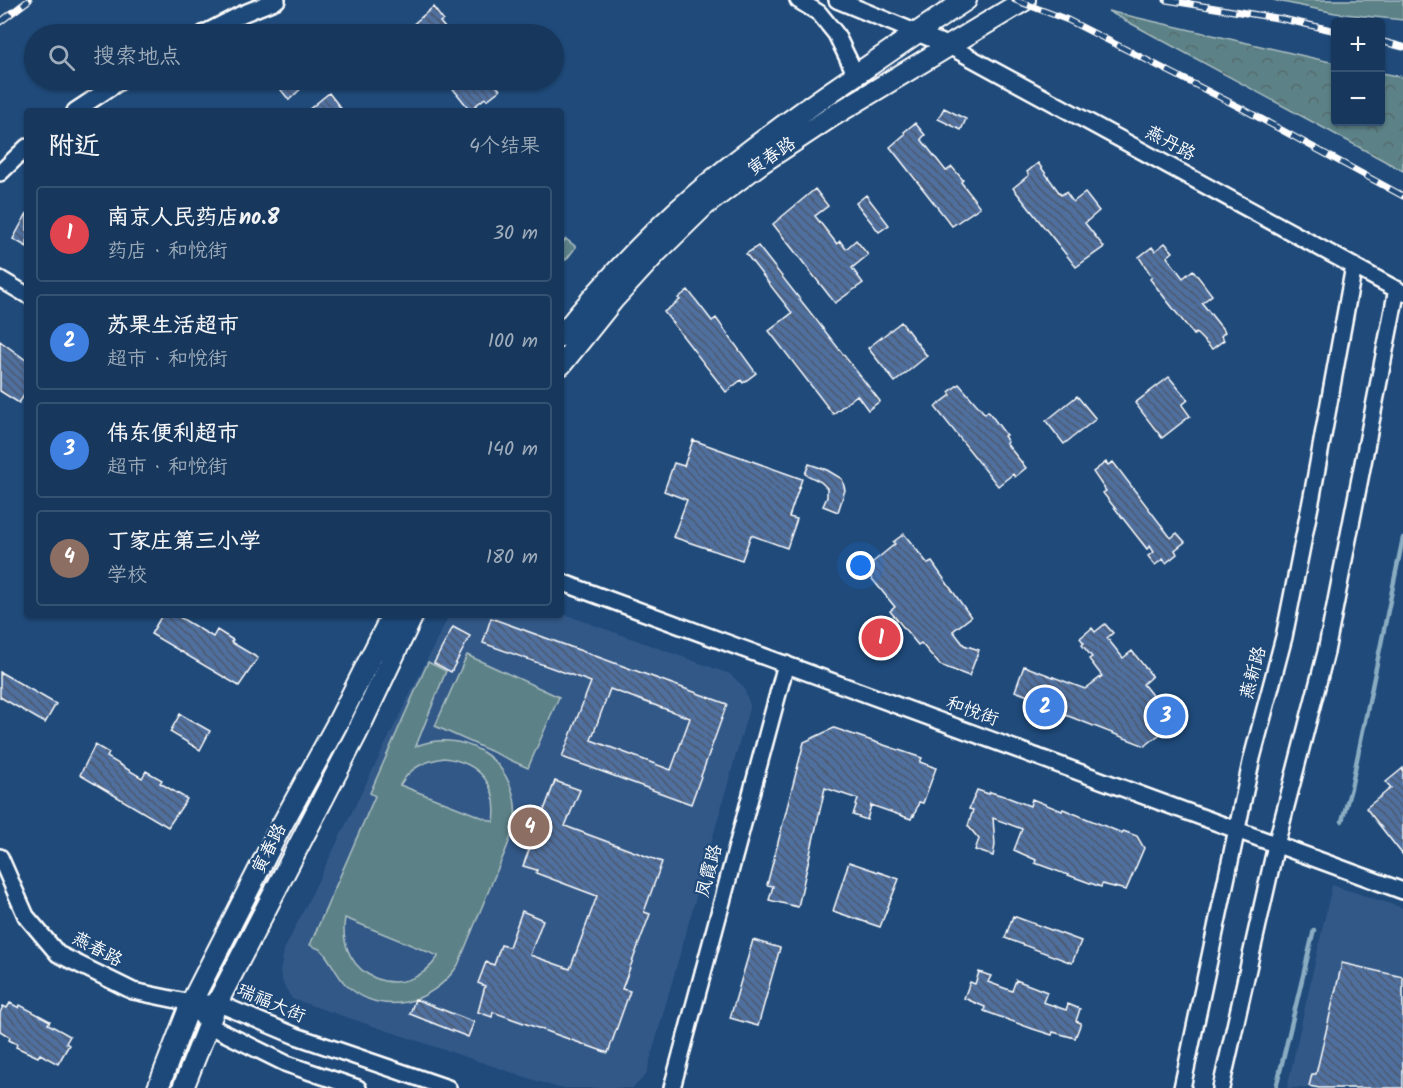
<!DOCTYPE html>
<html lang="zh">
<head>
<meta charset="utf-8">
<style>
	body { margin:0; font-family:Kalam,"LXGW WenKai TC",sans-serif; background:#203f62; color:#f1f3f6 }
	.controls { position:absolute; right:18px; top:18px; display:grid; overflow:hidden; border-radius:6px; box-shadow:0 2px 4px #0004 }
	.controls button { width:54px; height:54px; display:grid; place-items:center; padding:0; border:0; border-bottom:2px solid #365272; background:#17385c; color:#f1f3f6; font:30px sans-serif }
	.you { position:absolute; left:861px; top:566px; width:21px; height:21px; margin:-15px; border:4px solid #fff; border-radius:50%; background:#1a73e8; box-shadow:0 0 0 9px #1a73e833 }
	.badge { display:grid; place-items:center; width:39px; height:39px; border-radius:50%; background:#bca0f2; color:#fff; font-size:20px; font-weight:700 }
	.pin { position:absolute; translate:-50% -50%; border:3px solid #fff; box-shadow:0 2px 6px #0006 }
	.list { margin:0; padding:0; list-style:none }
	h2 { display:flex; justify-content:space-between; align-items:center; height:78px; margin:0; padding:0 24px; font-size:26px }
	h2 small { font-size:20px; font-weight:400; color:#9eacbb }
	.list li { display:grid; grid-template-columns:39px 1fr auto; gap:18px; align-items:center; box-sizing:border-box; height:96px; margin:0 12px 12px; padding:0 12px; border:2px solid #365272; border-radius:6px }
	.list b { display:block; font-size:22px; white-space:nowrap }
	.list p { margin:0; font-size:20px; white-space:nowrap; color:#9eacbb }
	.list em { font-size:20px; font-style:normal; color:#9eacbb }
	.icon { flex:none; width:33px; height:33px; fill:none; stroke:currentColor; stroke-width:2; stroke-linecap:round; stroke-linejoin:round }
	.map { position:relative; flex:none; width:1403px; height:1088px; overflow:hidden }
	.search { position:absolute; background:#17385c; box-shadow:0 2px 4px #0004; left:24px; top:24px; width:540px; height:66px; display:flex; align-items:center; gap:15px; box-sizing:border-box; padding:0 21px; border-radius:33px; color:#9eacbb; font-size:22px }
	.panel { position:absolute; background:#17385c; box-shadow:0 2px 4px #0004; left:24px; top:108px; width:540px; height:510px; border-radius:6px }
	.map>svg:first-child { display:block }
</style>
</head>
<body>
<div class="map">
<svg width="1403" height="1088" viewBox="0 0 1403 1088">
	<defs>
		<pattern id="forest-crowns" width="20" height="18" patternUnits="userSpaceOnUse" patternTransform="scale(1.5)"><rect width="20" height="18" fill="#5c8287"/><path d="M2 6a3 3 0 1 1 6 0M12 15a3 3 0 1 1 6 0" fill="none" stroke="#556a6c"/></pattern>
		<pattern id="building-back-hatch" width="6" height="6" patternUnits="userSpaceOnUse" patternTransform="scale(1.5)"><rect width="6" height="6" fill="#4f709f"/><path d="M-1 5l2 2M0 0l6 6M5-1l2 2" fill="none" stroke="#4d5a6d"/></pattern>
	</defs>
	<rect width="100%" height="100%" fill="#1f4a7a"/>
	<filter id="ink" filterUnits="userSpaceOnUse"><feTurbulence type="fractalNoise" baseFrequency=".0167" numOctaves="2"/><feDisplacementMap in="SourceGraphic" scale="12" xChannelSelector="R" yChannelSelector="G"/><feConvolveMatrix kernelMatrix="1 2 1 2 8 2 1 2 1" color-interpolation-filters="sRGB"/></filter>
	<g filter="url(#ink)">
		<path fill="#315887" d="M561,613l169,61 13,12 7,19 -104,370 -13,13h-75l-266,-89 -9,-15 -3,-12 4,-22 165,-335h112z
			M1332,885l71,23v180h-116z"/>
		<path fill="#5c8287" stroke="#aec0c3" stroke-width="1.5" fill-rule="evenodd" d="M1273,0h130v20l-68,-7z
			M467,655l92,42 -31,71 -93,-42z
			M428,662l18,9 -30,75c21,-8 45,-7 65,5 27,16 40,49 32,79 -5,18 -15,37 -22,55 -11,27 -22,53 -33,80 -26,39 -75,53 -112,20 -9,-9 -19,-31 -24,-34 -3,-3 -9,-4 -12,-6l65,-149 -5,-3zM444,758c36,4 55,28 50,64l-94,-37c10,-17 24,-24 44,-27zM345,918l93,38v1c-34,49 -103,20 -93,-39z"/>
		<path fill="url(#forest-crowns)" stroke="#aec0c3" stroke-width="1.5" d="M1108,11l227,52 1,59h44l1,-49 22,4v94z
			M566,239l10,8 -10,13 -5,-4v-11z"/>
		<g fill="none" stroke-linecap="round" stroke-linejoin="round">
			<path stroke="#8badc2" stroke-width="4.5" d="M1342,821l9,-33 52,-250
				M1276,1088l38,-158"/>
		</g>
		<path fill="url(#building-back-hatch)" stroke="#fff" stroke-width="1.5" fill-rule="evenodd" d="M433,7l10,13 -3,2 10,12h-48z
			M273,80h37l-21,20z
			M446,80h45l9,10 -13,10 -2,-2 -15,12z
			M329,93l14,18h-36z
			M944,108l22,11 -5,11 -23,-11z
			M915,123l10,12 -4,4 25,32 6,-4 11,13 -2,2 19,25 -28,19 -62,-79 15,-13 -1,-2z
			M1038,163l23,32 5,-3 7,10 12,-9 14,18 -14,12 19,24 -28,20 -63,-79 16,-13 -2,-3z
			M815,189l13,17 -13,10 22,28 3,-3 6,8 10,-9 12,15 -16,13 11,15 -28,20 -62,-79z
			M866,195l23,30 -10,7 -23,-29z
			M27,213v34l-14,-8z
			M1165,243l8,9 -6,5 16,21 10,-8 19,25 -10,8 23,29 -4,4 3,4 -12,9 -16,-16 -2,2 -44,-56 2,-2 -13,-20 13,-10 3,4z
			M758,246l122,155 -12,9 -11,-15 -24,19 -64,-83 23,-18 -46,-59z
			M688,290l24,31 4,-3 40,55 -13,10 -2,-3 -15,12 -62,-80 16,-12 -2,-2z
			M901,322l26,34 -32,26 -27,-34z
			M0,341l27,20v30l-8,12 -19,-12z
			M1169,377l19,23 -6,5 8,11 -28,22 -27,-35z
			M959,384l26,30 3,-3 18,24 -2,1 4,6 -2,1 20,25 -11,9 -2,-3 -15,12 -63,-79 16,-12 -2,-3z
			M1077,396l19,23 -32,25 -18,-23z
			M693,440l109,39 -13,38 8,2 -10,29 -36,-13 -9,25 -69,-23 14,-37 -23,-9 10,-28 10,3z
			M1106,462l2,3 5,-3 58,76 6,-5 8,9 -10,8 2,4 -11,9 -3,-4 -8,6 -7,-9 6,-4 -4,-6 -3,3 -44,-56 3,-2 -13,-19z
			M809,464l18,6 15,9 3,11 -7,22 -15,-6 4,-9v-9l-6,-6 -16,-8z
			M904,534l24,30 4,-2 39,55 -18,14 11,14 15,5 -10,26 -29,-11 -19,-22 -3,2 -28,-34 5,-4 -27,-33 4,-3 -4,-5 27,-22 -2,-2z
			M162,615h14l37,22 4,-7 16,10 -2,2 27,16 -19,28 -88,-52z
			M491,618l236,86 -36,100 -129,-47 29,-75 -108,-39zM610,689l80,29 -19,52 -80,-30z
			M1105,624l8,9 -6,5 16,20 9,-7 20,25 -9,8 16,20 5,-4 15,19 -34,27 -118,-46 1,-4 -13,-5 9,-25 61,23 17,-13 -13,-17 3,-2 -10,-12 2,-2 -4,-5 12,-10 3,4z
			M453,627l17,9 -19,36 -17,-9z
			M0,672l56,32 -11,19 -45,-26z
			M180,714l30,17 -10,19 -30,-18z
			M834,728l88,30 -2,4 16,6 -13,35 -4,-1 -5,14 -1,-1 -2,4 -40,-14 -4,15 -14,-5 5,-16 -33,-11 -27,119 -29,-7 4,-14 -6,-1 37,-143z
			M95,745l14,8 -2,4 35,21 4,-7 16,9 -2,3 27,16 -19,28 -88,-52z
			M1403,768v87l-37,-47 25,-20 -5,-6z
			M555,781l25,9 -15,36 97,36 -18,50 6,2 -28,75 8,2 -22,62 -115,-41 -1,5 -14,-5 7,-26 -7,-3 8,-21 8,3 7,-20 8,2 13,-36 21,9 -13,35 40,14 27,-73 -61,-23 1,-3 -14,-4z
			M977,790l12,4 1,-2 14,4 26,10 2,-7 30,12 1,-2 59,24 1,-2 14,5 7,12 -18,42 -24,-6 -1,3 -66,-24 1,-3 -22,-10 8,-21 -29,-11 2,27 -2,11 -18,-6 4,-11 -11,-13 5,-16 -4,-1z
			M849,862l50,17 -19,48 -47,-16z
			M1013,916l68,25 -9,22 -67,-25z
			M753,940l27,8 -22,78 -28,-8z
			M1342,963l61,14v111h-84l-10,-2 3,-12h4z
			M979,972l12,4 -3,6 24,9 4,-11 31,12 -4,10 23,8 2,-6 12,5 -4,12 5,2 -6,15 -22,-6 -1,3 -19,-6 -49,-18 1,-4 -21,-9 6,-16 5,2z
			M415,999l59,23 -6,15 -58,-23z
			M10,1003l9,5 1,-3 30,16 -2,3 22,12 -4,7 3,2 -11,19 -18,-10 -2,3 -22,-10 1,-3 -8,-4 1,-3 -10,-6v-18l3,-7 4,2z"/>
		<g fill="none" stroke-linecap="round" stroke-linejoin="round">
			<defs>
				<path id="minor" d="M798,0l21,13 17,21 20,41
					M837,0l112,46 454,247
					M203,34l39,-20 35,-14
					M75,111l47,-31
					M0,173l27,-26
					M0,279l27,16
					M561,582l842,309
					M0,857l26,59 32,38 75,37 58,12h26l79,33 152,52
					M191,1003l17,22 79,39 71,24
					M672,1088l114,-424
					M1182,1088l70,-330 32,-121 28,-141 42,-230
					M1221,1088l55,-243 50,-193 71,-363"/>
				<path id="major" d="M561,336c41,-51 85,-99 135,-142 51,-44 105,-82 161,-120 36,-25 72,-50 109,-74
					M561,365l52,-65 44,-48 47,-46 56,-42 71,-47 194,-117
					M158,1088l33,-85 87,-171 60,-110 54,-107
					M183,1088l34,-85 139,-268 57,-120"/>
			</defs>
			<use href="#minor" stroke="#fff" stroke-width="20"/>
			<use href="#major" stroke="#fff" stroke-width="24"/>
			<use href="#minor" stroke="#1f4a7a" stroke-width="15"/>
			<use href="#major" stroke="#1f4a7a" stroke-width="20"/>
			<defs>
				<path id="rail" d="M1015,0l53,20 175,89 160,87
					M1166,0l117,19 53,12
					M0,22l29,-22
					M1380,41l23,6"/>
			</defs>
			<use href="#rail" stroke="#fff" stroke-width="7"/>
			<use href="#rail" stroke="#1f4a7a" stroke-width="4.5" stroke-dasharray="14" stroke-linecap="butt"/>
		</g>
	</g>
	<g text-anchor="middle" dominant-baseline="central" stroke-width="4.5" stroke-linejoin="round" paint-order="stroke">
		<g font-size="18" fill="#fff" stroke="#1f4a7a">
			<text transform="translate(1170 144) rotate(28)">燕丹路</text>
			<text transform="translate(772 157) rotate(-34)">寅春路</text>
			<text transform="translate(1254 673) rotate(-75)">燕新路</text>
			<text transform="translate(972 712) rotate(20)">和悦街</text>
			<text transform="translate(270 849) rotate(-63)">寅春路</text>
			<text transform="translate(710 871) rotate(-75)">凤霞路</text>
			<text transform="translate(97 950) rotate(28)">燕春路</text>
			<text transform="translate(271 1004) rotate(23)">瑞福大街</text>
		</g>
	</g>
</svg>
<div class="controls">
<button>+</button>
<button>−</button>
</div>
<div class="you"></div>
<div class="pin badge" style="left:881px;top:638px;background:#e0444e">1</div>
<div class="pin badge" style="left:1045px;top:707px;background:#3f7fe0">2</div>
<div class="pin badge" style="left:1166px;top:716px;background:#3f7fe0">3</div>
<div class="pin badge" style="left:530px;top:827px;background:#8d6e63">4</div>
<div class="search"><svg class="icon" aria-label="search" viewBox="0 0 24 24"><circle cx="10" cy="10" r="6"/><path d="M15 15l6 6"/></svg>搜索地点</div>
<section class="panel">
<h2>附近<small>4个结果</small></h2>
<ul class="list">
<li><span class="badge" style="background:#e0444e">1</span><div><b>南京人民药店no.8</b><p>药店 · 和悦街</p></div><em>30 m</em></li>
<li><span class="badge" style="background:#3f7fe0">2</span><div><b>苏果生活超市</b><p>超市 · 和悦街</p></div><em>100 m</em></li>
<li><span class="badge" style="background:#3f7fe0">3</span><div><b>伟东便利超市</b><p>超市 · 和悦街</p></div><em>140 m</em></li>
<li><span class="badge" style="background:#8d6e63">4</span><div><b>丁家庄第三小学</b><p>学校</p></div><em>180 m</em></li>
</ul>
</section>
</div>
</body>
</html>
